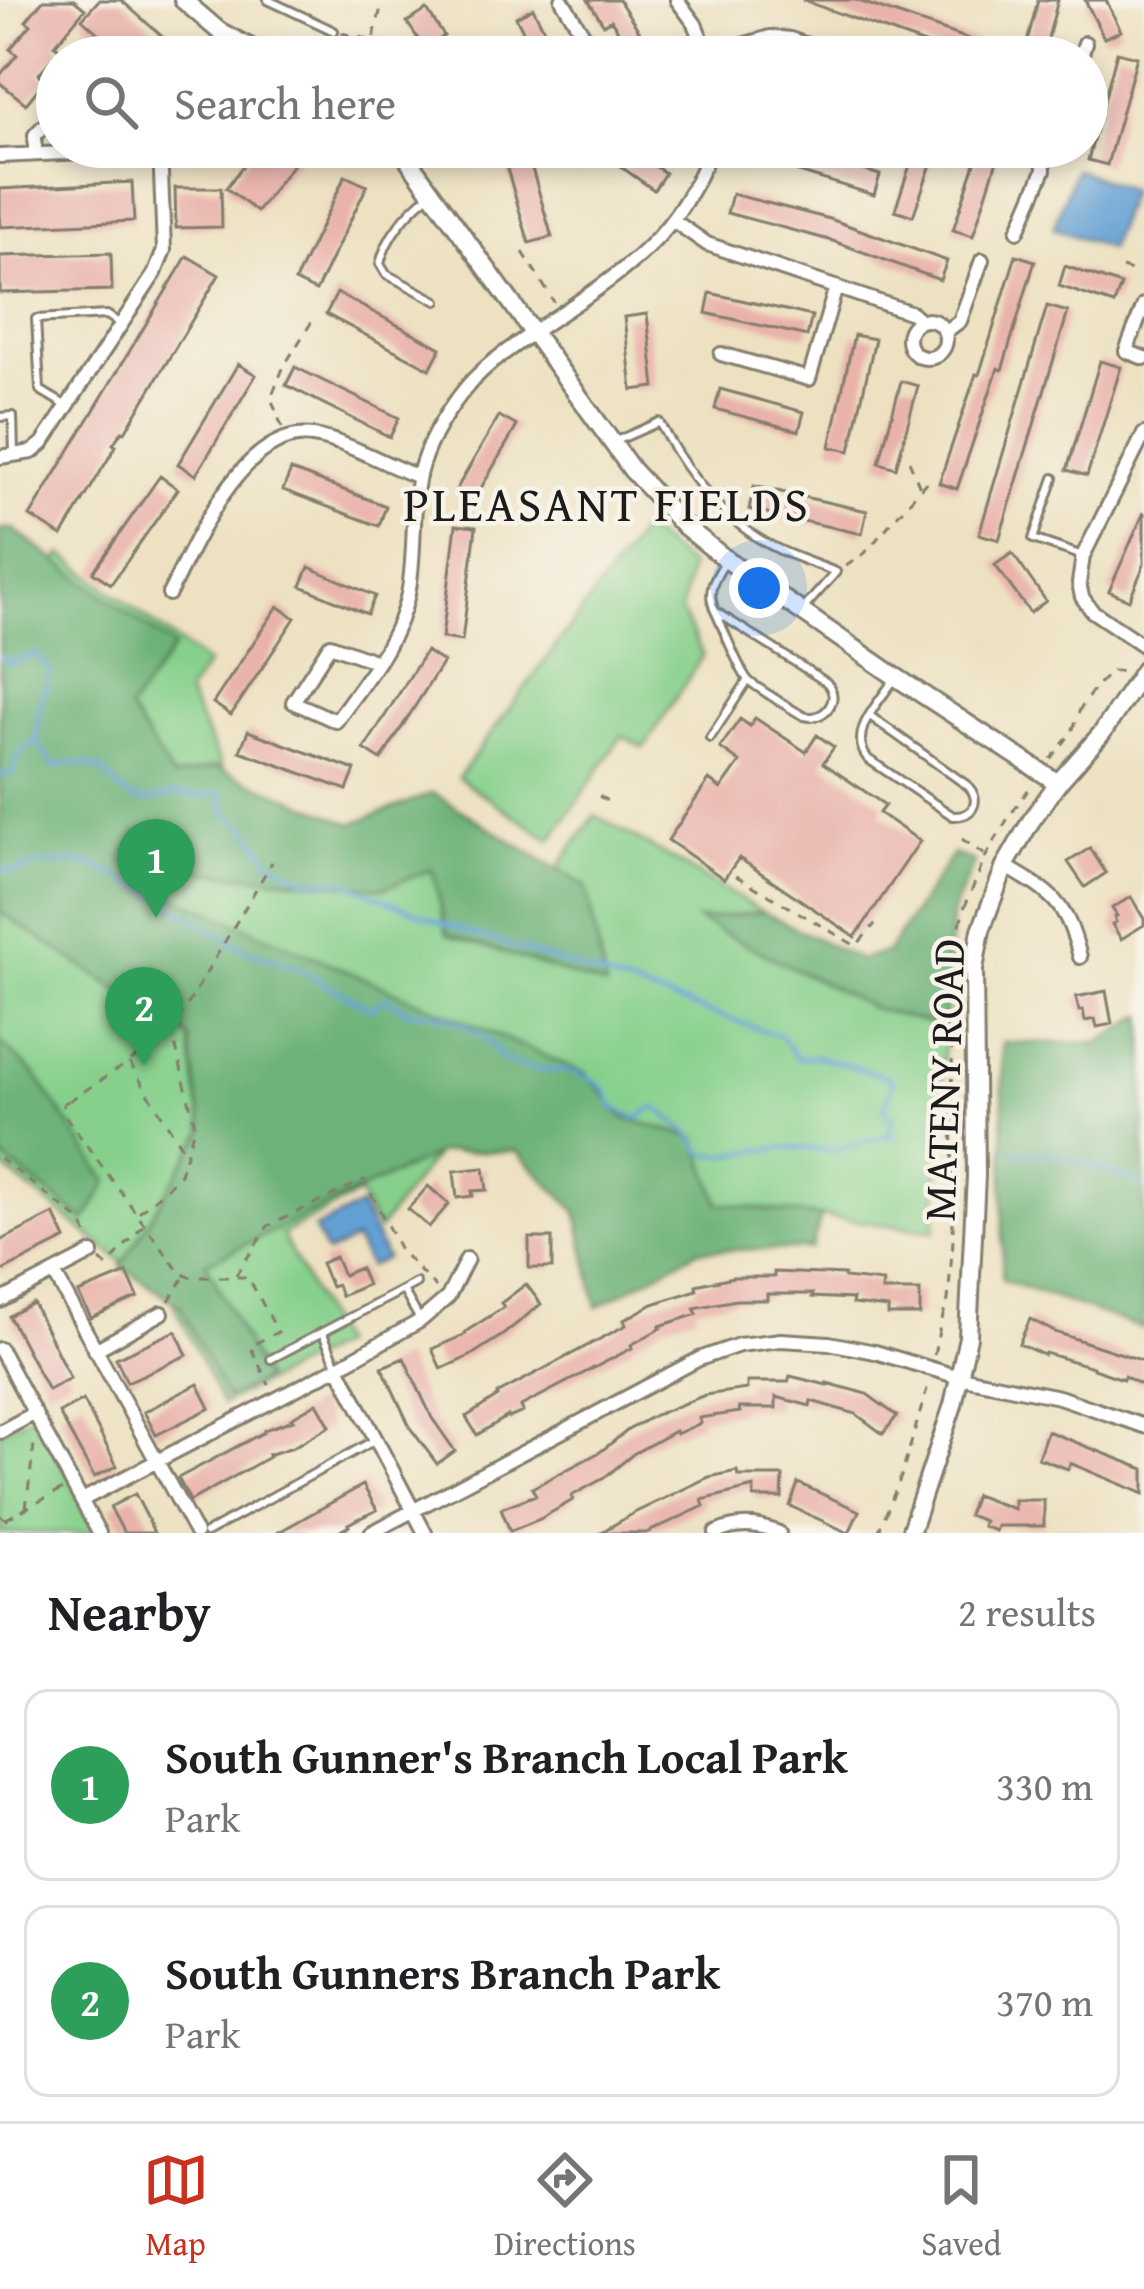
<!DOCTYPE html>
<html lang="en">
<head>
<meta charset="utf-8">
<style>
	body { margin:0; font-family:"Gentium Book Plus",serif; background:#f6f6f6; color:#202124 }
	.you { position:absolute; left:759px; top:588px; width:42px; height:42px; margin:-30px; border:9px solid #fff; border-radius:50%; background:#1a73e8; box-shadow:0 0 0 18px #1a73e833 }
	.badge { display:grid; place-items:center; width:78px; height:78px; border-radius:50%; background:#c8321e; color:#fff; font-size:39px; font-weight:700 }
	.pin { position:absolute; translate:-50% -99px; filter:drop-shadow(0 3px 6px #0008) }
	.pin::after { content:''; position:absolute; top:63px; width:42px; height:36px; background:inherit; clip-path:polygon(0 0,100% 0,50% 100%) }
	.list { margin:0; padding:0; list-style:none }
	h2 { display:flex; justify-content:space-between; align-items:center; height:156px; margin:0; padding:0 48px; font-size:51px }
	h2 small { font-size:39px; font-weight:400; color:#757577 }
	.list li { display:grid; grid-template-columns:78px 1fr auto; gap:36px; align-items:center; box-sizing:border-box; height:192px; margin:0 24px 24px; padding:0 24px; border:3px solid #e0e0e0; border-radius:24px }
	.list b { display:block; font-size:45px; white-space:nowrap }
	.list p { margin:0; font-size:39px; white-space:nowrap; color:#757577 }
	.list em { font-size:39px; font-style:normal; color:#757577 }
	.icon { flex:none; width:66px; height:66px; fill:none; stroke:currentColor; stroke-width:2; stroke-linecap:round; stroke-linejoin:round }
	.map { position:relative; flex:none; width:1144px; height:1533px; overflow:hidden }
	.search { position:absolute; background:#fff; box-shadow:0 6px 18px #0003; left:36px; right:36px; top:36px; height:132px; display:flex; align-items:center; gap:30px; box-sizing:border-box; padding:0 42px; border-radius:66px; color:#757577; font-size:45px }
	.sheet { height:588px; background:#fff }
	nav { display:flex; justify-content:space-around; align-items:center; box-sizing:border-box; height:168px; border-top:3px solid #e0e0e0; background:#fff; font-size:33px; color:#757577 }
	nav a { display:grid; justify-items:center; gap:6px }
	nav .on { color:#c8321e }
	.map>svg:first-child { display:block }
</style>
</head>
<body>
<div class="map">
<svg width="1144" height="1533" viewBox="0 0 1144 1533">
	<rect width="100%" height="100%" fill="#f7f3e8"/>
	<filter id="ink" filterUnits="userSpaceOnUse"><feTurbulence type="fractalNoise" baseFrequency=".00833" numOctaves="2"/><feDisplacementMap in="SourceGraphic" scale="24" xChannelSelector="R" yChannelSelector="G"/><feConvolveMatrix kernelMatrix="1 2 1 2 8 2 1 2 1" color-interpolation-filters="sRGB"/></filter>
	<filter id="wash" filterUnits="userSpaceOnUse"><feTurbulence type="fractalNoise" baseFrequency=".004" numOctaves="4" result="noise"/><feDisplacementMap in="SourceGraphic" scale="48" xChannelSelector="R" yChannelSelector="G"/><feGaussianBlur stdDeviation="2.7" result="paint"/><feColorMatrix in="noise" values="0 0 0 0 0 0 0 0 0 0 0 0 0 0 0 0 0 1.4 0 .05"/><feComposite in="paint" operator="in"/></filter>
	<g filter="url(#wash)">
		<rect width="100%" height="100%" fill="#ede1c1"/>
		<path fill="#87d08c" stroke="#527654" stroke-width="3" d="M643,529l47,37 -9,46 22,43 -59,93 -22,-12 -71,104 -93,-62z
			M62,554l145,110 -20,29 37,79 160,116 49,-19 153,18 -28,-19 37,-53 168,97 -63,8 175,89 70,18 -10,204 -217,-28 -22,-65 -72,-20 -38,-44 -148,77 -60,79 -19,-36 -77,41 57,110 -117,59 -49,-102 -173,-137v-528z
			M35,1413l64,120h-99v-101z"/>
		<path fill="#6db278" stroke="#44674a" stroke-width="3" d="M0,529h13l161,118 -45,63 44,68 42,-11 137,57 81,-31 153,94 20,100 -159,-53 -15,-65 -49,19 -180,-16 -67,-41 -14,29 44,33 421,181 37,44 72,20 23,65 102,14 -10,32 -112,1 -102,57 -20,-95 -61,-61 -75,1 -235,111 58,116 -38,19 -46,-93 -59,-39 82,-134 -14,-95 -189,-125z
			M953,854l21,8 -23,53 -6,112 -70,-18 -178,-89 66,-8 97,48 27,-8z
			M1144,1015v314l-142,-49 2,-134 -2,-103h96z
			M0,1042l35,32 73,108 -23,39 -85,-65z"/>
		<path fill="#63a0d4" stroke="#405e78" stroke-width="3" d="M1075,169l55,21 -21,59 -56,-21z
			M360,1206l26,52 -17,9 -14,-27 -29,14 -12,-25z"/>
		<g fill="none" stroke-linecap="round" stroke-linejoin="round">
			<path stroke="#63a0d4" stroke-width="4.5" d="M0,656l11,7 24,-9 15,17 -10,35 -4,34 17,27c67,-16 52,33 94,34 9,0 19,-6 28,-7 7,-1 13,2 19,2 12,1 17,-4 28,-1l5,19 19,14 26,34 32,17 40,3 103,43 333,111 18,23 18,-3 69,20 8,5 -9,29 9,9 -4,16
				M0,775l14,-2 4,-18 18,-14
				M0,869l13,3 29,-8 25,-2 27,3 71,34 21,16 59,35 50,17 76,42 14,-12 22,14 31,3 28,11 22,16 16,20 33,9 35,1 23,10 12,11 6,15 25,12 13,-10h8l33,27 12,18 22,1 62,-8 44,4 57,-16 5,3
				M1013,1152l43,2 88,31"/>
		</g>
		<g id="blocks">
			<path fill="#e9b2ab" d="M43,0h31l11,9 -30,36 5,4 -21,25 7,5 -20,25 -26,-21v-8l17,-20 -7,-6 21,-24 -5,-4z
				M99,0h22l64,57h-60l-43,-38z
				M588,0h31l37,57h-21l-24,-37 -7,5z
				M802,0h54l133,46 -4,11h-24z
				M1038,0h20l-15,57h-20z
				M1085,0h21l15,31 -17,7z
				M533,8l25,49h-22l-20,-40z
				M427,10l17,26 -4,3 10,18h-20l-23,-35z
				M1117,52l20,5 -30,108 -19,-5z
				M257,147h49l-49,65 -31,-24z
				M593,147h35l37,26 -11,17z
				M757,147h31l92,28 -6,20 -121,-37z
				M916,147h21l-24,69 -18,-6z
				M980,148l19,6 -26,82 -20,-6z
				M528,155l24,82 -23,6 -24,-81z
				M345,176l22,10 -51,105 -21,-10z
				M132,182l2,39 -134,6v-38z
				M175,188h46l1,39 -46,1z
				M732,194l98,25 117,42 -7,19 -107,-39 -106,-28z
				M111,253l1,37 -112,3v-37z
				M1016,255l19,6 -33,109 -4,-2 -41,121 -18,-6 37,-109 3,1z
				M187,256l32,19 -94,157 -3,-1 -9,13 3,2 -54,90 -32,-20z
				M1065,266l56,19 -7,19 -55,-18z
				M337,293l104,55 -11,21 -104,-55z
				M710,293l102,23 -5,20 -101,-23z
				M1047,306l21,6 -69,228 -20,-6z
				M647,314l8,73 -23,3 -8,-73z
				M854,335l21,4 -25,112 -20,-4z
				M1100,361l21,6 -34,109 -20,-6z
				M238,364l18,11 -60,100 -18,-11z
				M295,367l104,51 -9,19 -104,-52z
				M901,381l17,5 -22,82 -17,-5z
				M720,389l84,23 -5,19 -84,-22z
				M499,416l18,10 -43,74 -18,-10z
				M291,470l95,36 -7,20 -96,-36z
				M160,476l18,13 -67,95 -18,-12z
				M754,486l113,25 -5,23 -113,-25z
				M1144,512v53l-15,35 -20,-9z
				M456,525l20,2 -14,114 -20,-3z
				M1012,553l34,48 -16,12 -35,-48z
				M309,567l66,29 -8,18 -66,-28z
				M278,606l17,12 -64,97 -18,-12z
				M426,651l17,11 -62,98 -17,-11z
				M755,718l51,34 11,-17 17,12 -11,16 62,42 -6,8 41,28 -65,96 -116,-79 -15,21 -56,-39 41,-60 12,9 19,-27 -20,-14 20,-29 10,7z
				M248,731l107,39 -8,20 -107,-39z
				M1090,848l16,25 -21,14 -17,-25z
				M1131,897l13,22v6l-23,14 -9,-15 4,-2 -2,-5 3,-1 -5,-8z
				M1106,991l6,33 -15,3 -2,-8 -10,2 -2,-11 -4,1 -3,-14z
				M484,1168l3,22 -15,1 1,5 -16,2 -3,-27z
				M428,1186l21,18 -20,23 -21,-18z
				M54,1214l12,25 -66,33v-31z
				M529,1238h23v30h-23z
				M335,1257l8,18 17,-7 7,17 -26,11 -4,-11 -6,2 -10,-24z
				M774,1272l70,3v3l39,4 -1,9h38v24h-32v-7l-36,-4 1,-5 -41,-2 1,-3h-46v6h-31l-42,8 3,6 -37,12 1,2 -30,17 1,3 -111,58 2,6 -14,6 -1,-2 -31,19 -11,-18 32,-21 -1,-2 129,-69 -2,-5 29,-16 44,-14 -1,-5 37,-8h41z
				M127,1273l11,24 -47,21 -13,-25z
				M526,1284l15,20 -37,30 -34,22 -29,13 -9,-20 34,-15 -1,-2 39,-25 -3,-4z
				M33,1303l37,75 -22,12 -39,-74z
				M1030,1319l25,13 89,29v25l-20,-10 -1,3 -30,-10v-2l-48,-14 -1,2 -25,-11z
				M176,1331l11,24 -60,27 -11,-24z
				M404,1358l28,60 23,33 -18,13 -26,-35 -29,-62z
				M790,1376l37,9v-2l40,11 30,22 -14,18 -27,-20 -45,-13 -1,5 -34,-9v11h-37l1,4 -41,6 2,5 -25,11 -1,-3 -42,23 -29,24 -33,18 2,4 -33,19 -30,12 -9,-23 35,-13 -4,-7 68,-36 28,-22 27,-15 50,-20 42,-6v-7h41z
				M198,1384l12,24 -54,27 -12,-23z
				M83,1400l34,66 -23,11 -35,-64z
				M317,1403l13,23 -37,21 -25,8 1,2 -79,44 -12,-23 86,-46v-2l29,-10 -2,-2z
				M1047,1431l97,38v25l-74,-31 -2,6 -30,-11z
				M737,1471l1,5h45l-1,22h-28v-11l-52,13 2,6 -58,27h-46l34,-20 75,-36z
				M798,1483l61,28 -10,22 -59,-27z
				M363,1485l14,25 -29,14 1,2 -13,7h-59z
				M135,1494l13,25 6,14h-30l-14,-26z
				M975,1495l39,14v-9h30v26h-47l-2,5 -13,-5 2,-5 -16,-6z"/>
		</g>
	</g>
	<g filter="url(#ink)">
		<use href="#blocks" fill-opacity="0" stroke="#847e6e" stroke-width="3"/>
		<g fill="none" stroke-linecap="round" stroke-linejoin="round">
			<defs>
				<path id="lane" d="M268,0l66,31
					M429,195c-21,16 -43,42 -49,69l6,10 51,27
					M65,405l-25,-15 -4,-71 71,-4 12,8
					M0,417l13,-1 1,38
					M616,441l43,-19c28,53 68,104 123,129 18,8 36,14 54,21l-32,36
					M1054,478l-21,61 50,17
					M715,611l111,71c17,17 -2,40 -22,34 -5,-2 -53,-32 -56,-36 -9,-10 -26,-55 -33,-69 -9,-20 -1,-32 10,-49
					M870,716l98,70c14,15 5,31 -15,30l-85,-57c-21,-26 10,-55 25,-78
					M710,738l38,-58
					M403,1290l16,28
					M322,1332l16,35
					M271,1359l145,-76
					M206,1533l169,-93"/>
				<path id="street" d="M562,0l35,57
					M677,0l18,24 14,33
					M709,55l61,-18 20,2 51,18
					M1081,57l4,-14
					M1028,147c11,10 22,10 33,0
					M35,154v-19l22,-23
					M0,156l190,-9
					M674,221l33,23 205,69 9,8
					M1018,231l26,-61 -1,-15
					M1144,305l-18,46 18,7
					M908 339a19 19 0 1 1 38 0a19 19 0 1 1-38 0Z
					M945,332l15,-11 22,-61
					M721,354l88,25 27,-92
					M1144,434l-61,122 -4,27 3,14 10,14 52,35
					M0,457l32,-5 11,-9 112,-170 9,-23 -4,-103
					M169,594c25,-50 75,-168 144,-158 33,5 73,29 106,41
					M377,662l-47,-17 -37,57 43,19c28,-40 62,-79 72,-127 8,-39 3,-81 11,-119 7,-29 24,-58 42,-81 21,-28 49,-45 77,-65 78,-53 140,-87 173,-182
					M1005,866c48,28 61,36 75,91
					M54,1273l142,260
					M0,1301l92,-48
					M0,1349l99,184
					M95,1350l67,-37
					M338,1367l87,166
					M0,1432l35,-19
					M82,1500l256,-133 82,-46 28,-24 19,-38
					M371,1533l328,-174 40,-14 42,-5 48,3 46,9 84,25 100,20 85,29
					M716,1533c21,-10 42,-9 63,0"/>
				<path id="secondary" d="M183,0l36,31 49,26
					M399,147l233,323 50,54 45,36 169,117 162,106
					M910,1533l43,-128 15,-68 8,-161 -2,-207 7,-39 24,-64 26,-45 27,-38 44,-50 42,-63"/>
			</defs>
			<use href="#lane" stroke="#847e6e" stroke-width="12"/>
			<use href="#street" stroke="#847e6e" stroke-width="18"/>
			<use href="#secondary" stroke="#847e6e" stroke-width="22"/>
			<path stroke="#847e6e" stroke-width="3" stroke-dasharray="9 9" stroke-linecap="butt" d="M341,33l32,7 10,-40
				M523,252l31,50
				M1122,268l13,4
				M282,427l-11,-29 13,-32 32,-51
				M909,461l11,26
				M846,566l19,-13 62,-72
				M1051,759l21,-27 8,-23 16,-23 16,-15 14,1
				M599,796l10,6
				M962,839l23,16
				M736,876l120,70 19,-22
				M131,1061l41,-29
				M68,1101l-5,3 3,13 114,156 10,4h58l30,55 -28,14 19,39
				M69,1101l60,-39 55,89
				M0,1158l83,65 6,20
				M139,1212l26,-22 15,-16 15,-49 -23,-94 100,-169
				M100,1260l7,6 36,-40
				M236,1275l32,-49 96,-46 36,70 36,38
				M169,1301l14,-22
				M934,1355l6,-29 8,-26 5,-59 -1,-223 5,-79 6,-28 23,-55 22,-38 23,-32
				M26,1508l8,-63
				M0,1516l6,3 8,14
				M6,1519l57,-30
				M878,1533l24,-59 27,-92"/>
			<use href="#lane" stroke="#fff" stroke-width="6"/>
			<use href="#street" stroke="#fff" stroke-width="12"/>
			<use href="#secondary" stroke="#fff" stroke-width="16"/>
		</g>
	</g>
	<g text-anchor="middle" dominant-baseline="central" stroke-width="9" stroke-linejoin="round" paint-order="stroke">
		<g font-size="45" fill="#1c1c1c" stroke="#f7f3e8">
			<text transform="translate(943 1080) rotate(-88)">MATENY ROAD</text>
		</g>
		<g font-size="48" letter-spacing="3" fill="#1c1c1c" stroke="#f7f3e8">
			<text x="607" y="503">PLEASANT FIELDS</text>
		</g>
	</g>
</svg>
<div class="you"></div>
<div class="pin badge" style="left:156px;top:918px;background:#2e9e5b">1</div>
<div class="pin badge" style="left:144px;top:1066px;background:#2e9e5b">2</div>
<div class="search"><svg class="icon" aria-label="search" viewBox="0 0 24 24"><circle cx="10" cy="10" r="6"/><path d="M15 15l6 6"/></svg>Search here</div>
</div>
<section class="sheet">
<h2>Nearby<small>2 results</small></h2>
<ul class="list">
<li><span class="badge" style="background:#2e9e5b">1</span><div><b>South Gunner's Branch Local Park</b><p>Park</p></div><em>330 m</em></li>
<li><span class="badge" style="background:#2e9e5b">2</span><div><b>South Gunners Branch Park</b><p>Park</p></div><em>370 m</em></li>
</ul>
</section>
<nav>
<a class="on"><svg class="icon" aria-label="map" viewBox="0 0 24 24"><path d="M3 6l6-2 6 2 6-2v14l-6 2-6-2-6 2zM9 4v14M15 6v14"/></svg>Map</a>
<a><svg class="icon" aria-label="directions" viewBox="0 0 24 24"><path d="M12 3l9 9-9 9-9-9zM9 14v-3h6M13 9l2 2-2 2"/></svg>Directions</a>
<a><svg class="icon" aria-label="saved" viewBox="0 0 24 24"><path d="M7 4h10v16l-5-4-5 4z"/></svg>Saved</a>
</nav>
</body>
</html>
